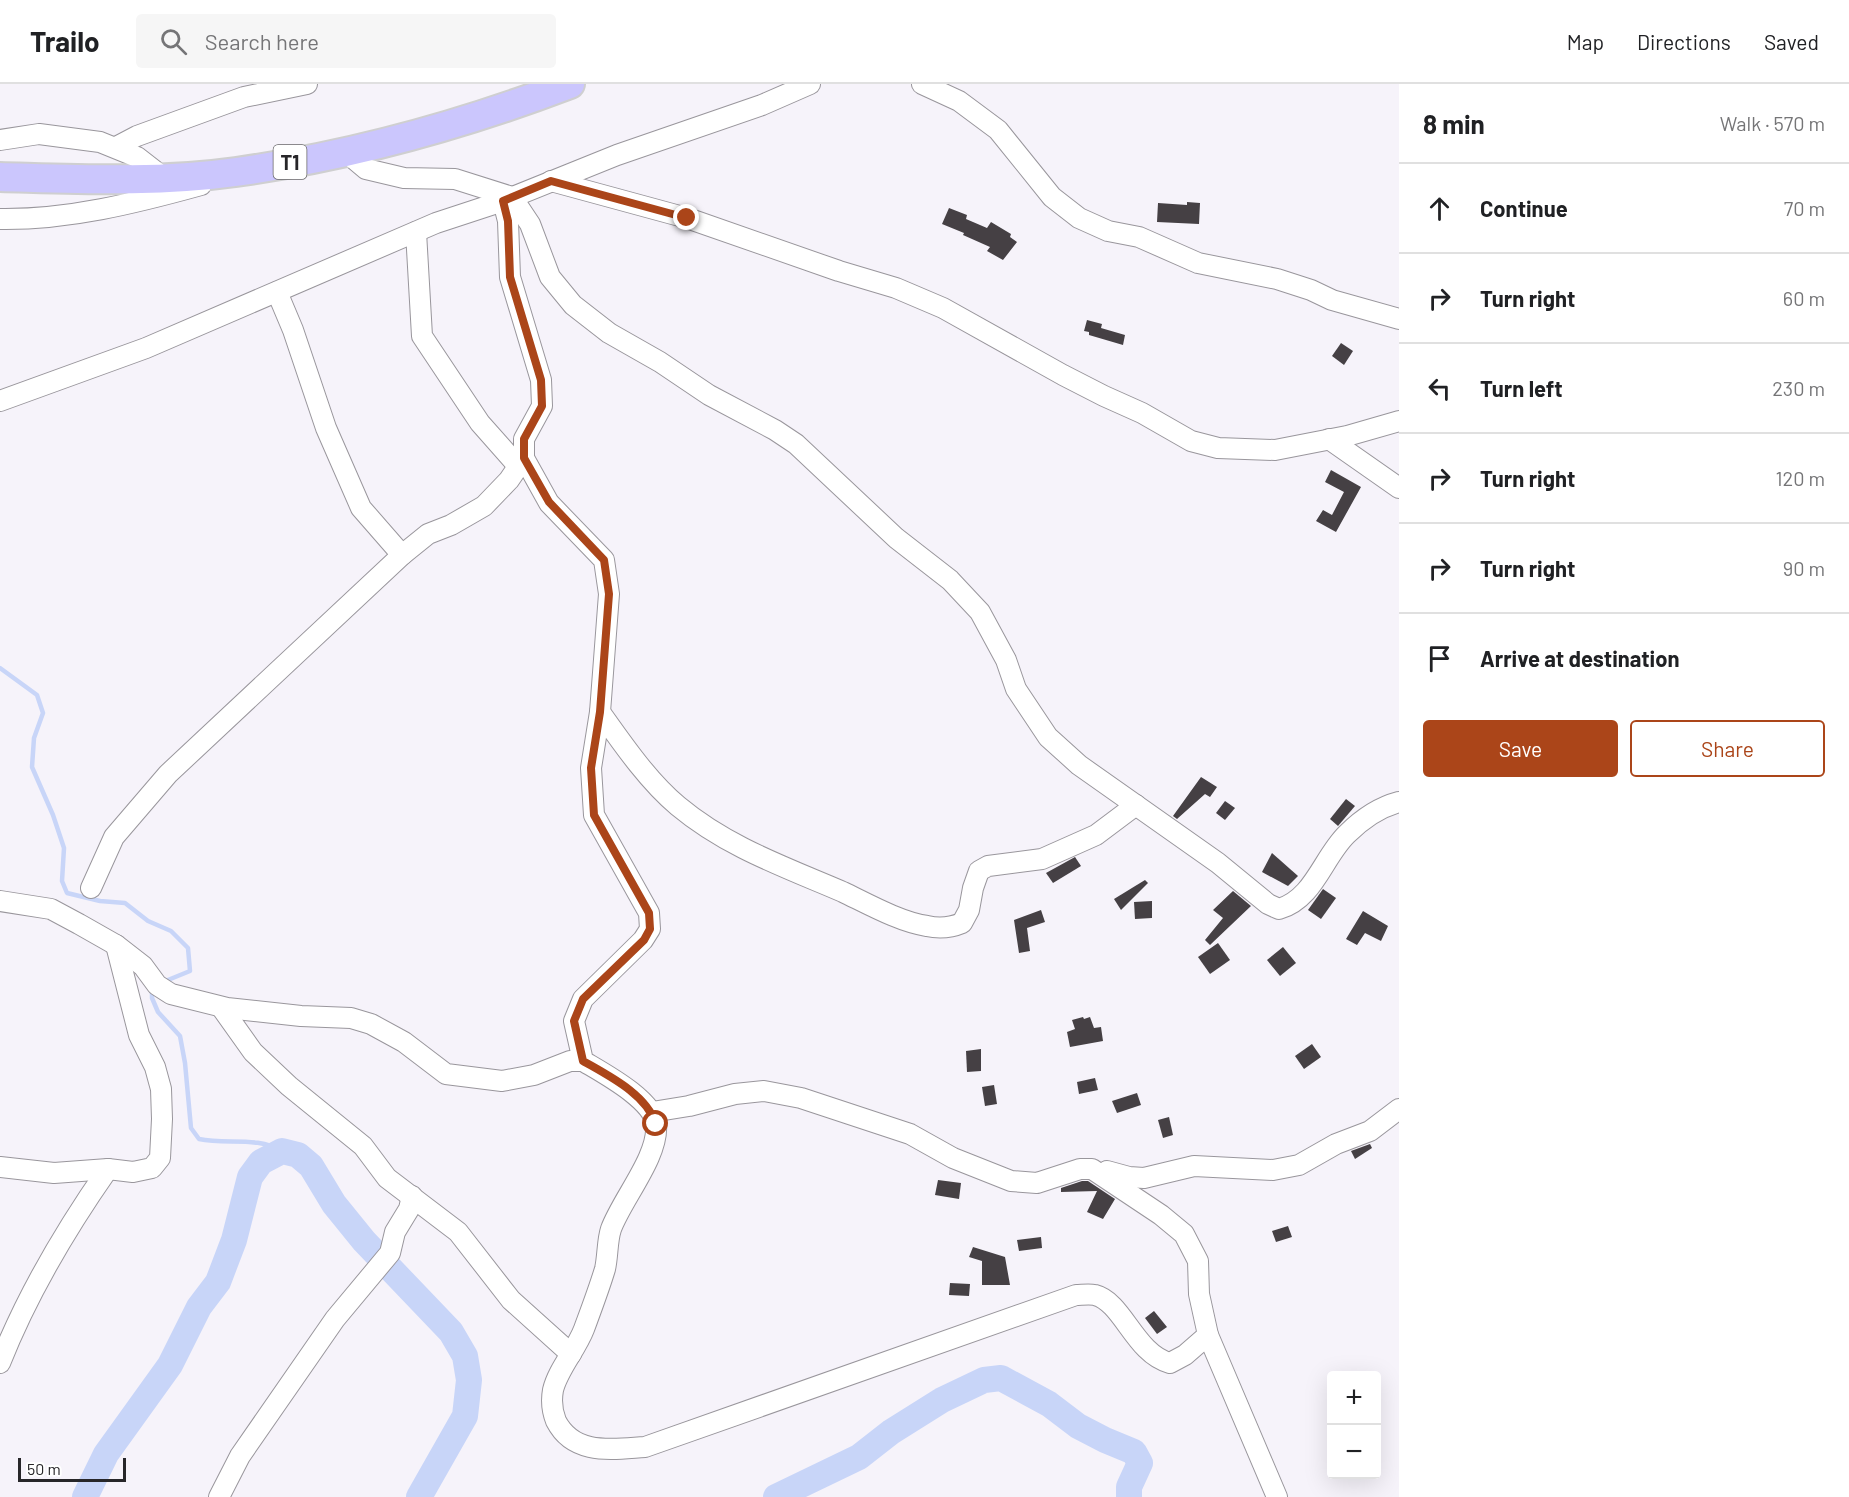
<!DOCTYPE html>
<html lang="en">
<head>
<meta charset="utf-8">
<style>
  body { margin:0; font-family:Barlow,sans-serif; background:#f6f6f6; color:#202124 }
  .controls { position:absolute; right:18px; bottom:18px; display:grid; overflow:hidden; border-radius:6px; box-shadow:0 6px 24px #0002 }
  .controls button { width:54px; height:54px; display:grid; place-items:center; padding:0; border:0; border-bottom:2px solid #e0e0e0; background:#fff; color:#202124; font:30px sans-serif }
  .scale { position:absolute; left:18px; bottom:15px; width:108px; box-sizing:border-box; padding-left:6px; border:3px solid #272629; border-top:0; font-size:16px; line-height:21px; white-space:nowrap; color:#272629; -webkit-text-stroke:4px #fff; paint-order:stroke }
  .stop { position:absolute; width:18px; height:18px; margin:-14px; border:4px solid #ab4519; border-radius:50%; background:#fff }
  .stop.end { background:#ab4519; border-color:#fff; box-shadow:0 2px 6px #0008 }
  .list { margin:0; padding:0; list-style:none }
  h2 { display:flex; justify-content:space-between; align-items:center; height:78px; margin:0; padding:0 24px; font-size:26px }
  h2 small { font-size:20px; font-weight:400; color:#757577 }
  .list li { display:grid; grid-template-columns:39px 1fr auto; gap:18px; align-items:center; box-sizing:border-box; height:90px; padding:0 24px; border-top:2px solid #e0e0e0 }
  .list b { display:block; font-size:22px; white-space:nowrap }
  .list em { font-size:20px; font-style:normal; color:#757577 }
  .actions { display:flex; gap:12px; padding:18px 24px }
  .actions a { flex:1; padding:14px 0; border:2px solid #ab4519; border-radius:6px; text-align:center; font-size:21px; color:#ab4519 }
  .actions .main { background:#ab4519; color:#fff }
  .icon { flex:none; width:33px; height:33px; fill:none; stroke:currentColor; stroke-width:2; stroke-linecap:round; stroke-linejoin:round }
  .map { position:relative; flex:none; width:1399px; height:1413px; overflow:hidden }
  header { display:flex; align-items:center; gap:36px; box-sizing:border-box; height:84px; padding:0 30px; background:#fff; border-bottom:2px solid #e0e0e0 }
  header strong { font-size:28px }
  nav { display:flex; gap:33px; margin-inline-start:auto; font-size:21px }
  .search { width:420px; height:54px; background:#f6f6f6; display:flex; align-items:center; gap:15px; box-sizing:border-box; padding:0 21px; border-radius:6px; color:#757577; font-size:22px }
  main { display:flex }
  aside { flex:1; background:#fff }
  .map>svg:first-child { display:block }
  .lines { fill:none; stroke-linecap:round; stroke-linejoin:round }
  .stream { stroke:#c8d5f8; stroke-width:4.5 }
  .river { stroke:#c8d5f8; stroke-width:26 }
  .building { fill:#454044 }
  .minor-casing { stroke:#99969c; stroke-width:22 }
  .highway-casing { stroke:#cfcfd0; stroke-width:32 }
  .minor { stroke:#fff; stroke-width:20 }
  .highway { stroke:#cbc6fd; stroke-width:28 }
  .route { stroke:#ab4519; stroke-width:8 }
  .labels { text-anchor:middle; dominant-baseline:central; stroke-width:6; stroke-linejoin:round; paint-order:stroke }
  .shield { fill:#fff; stroke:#686769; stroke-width:1.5 }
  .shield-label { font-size:20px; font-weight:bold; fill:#272629 }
</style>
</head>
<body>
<header>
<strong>Trailo</strong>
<div class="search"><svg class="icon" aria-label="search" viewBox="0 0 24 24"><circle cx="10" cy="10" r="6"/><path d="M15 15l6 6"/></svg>Search here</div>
<nav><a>Map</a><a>Directions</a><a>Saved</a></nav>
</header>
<main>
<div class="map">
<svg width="1399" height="1413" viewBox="0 0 1399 1413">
  <rect width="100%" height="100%" fill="#f6f3fa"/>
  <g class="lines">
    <g class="stream">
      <path d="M0,584L37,611L43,629L34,654L32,683L53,731L64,764L62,797L67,809L100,817L125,819L148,837L171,847L188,864L190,887L163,898"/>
      <path d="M152,906V914L158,928L180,952L185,979L191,1044L199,1055C227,1061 257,1052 282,1067"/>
    </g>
    <g class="river">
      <path d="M85,1413L106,1370L170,1281L199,1223L218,1198L234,1156L250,1093L261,1078L282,1067L298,1071L311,1082L334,1120L364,1157L451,1248L465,1272L469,1296L465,1332L419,1413"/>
      <path d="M776,1413L859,1373L891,1348L942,1316L984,1296L1001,1294L1049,1320L1078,1342L1105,1356L1134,1368L1140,1379L1129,1403V1413"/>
    </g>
  </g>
  <g class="building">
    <path d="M1187,118L1200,119L1199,140L1157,138L1158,119L1187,121Z"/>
    <path d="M949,124L967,131L966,135L987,144L991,138L1011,150L1010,153L1017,158L1003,176L987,167L990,163L963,151L964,149L942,140Z"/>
    <path d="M1087,236L1102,240L1101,244L1125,251L1123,261L1089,251V248L1084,247Z"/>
    <path d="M1341,259L1353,267L1344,281L1332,272Z"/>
    <path d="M1331,386L1361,403L1336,448L1316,437L1323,426L1332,431L1344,408L1325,398Z"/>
    <path d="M1201,693L1217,703L1210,713L1205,710L1177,735L1173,732Z"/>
    <path d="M1346,715L1355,722L1338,742L1330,735Z"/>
    <path d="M1225,717L1235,724L1225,736L1216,729Z"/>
    <path d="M1272,769L1298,792L1288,802L1262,788Z"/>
    <path d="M1075,773L1081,782L1053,799L1046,789Z"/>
    <path d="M1145,796L1148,799L1121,826L1114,815Z"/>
    <path d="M1323,805L1336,814L1321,835L1308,826Z"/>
    <path d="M1233,807L1251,822L1210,861L1205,856L1223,834L1213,826Z"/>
    <path d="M1152,817V834L1135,835L1134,818Z"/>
    <path d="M1041,826L1045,838L1027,844L1030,867L1019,869L1014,836Z"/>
    <path d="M1363,827L1388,842L1381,857L1365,849L1357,861L1346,855Z"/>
    <path d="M1218,859L1230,876L1210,890L1198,873Z"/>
    <path d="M1283,863L1296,879L1280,892L1267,876Z"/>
    <path d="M1083,933L1084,935L1090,933L1094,944L1101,943L1103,957L1070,963L1067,948L1075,945L1072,936Z"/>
    <path d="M1312,960L1321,973L1304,985L1295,972Z"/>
    <path d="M981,965V987L967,988L966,967Z"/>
    <path d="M1095,994L1098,1006L1079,1010L1077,998Z"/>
    <path d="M994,1001L997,1020L985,1022L982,1003Z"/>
    <path d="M1137,1009L1141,1021L1117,1029L1112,1017Z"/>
    <path d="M1169,1033L1173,1051L1163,1054L1158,1036Z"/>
    <path d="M1370,1060L1372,1064L1355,1075L1351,1067Z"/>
    <path d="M938,1096L961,1099L959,1115L935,1111Z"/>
    <path d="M1082,1097H1088L1115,1115L1103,1135L1087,1128L1097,1107L1061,1108V1104Z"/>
    <path d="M1288,1142L1292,1153L1276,1158L1272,1147Z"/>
    <path d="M1041,1153L1042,1164L1019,1167L1017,1156Z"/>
    <path d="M973,1163L1005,1173L1010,1201H982V1177L969,1173Z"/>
    <path d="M950,1199L970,1200L969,1212L949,1211Z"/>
    <path d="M1154,1227L1167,1243L1157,1250L1145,1234Z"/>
  </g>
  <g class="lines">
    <g class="minor-casing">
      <g id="minor">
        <path d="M922,0L959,17L998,46L1052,113L1079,134L1108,147L1139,153L1198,179L1277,195L1311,206L1332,216L1399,235"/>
        <path d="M0,56L39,50L100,58L137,73L164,94"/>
        <path d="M116,63L137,52L244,13L307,0"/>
        <path d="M347,69L366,85L404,94L455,95L512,113L530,140L550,193L573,221L609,249L660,278L709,311L775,346L796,360L896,454L950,496L980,528L1006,576L1016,605L1048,653L1079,681L1218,779L1268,820L1279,825C1314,815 1323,773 1347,750C1361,736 1380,723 1399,718"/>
        <path d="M551,97L687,134L839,187L896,204L943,224L1063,291L1104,312L1142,329L1191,357L1218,364L1275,366L1347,352L1399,337"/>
        <path d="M503,117L508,137L510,193L541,296L542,322L524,355V374L549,419L604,476L609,510L600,628L591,684L594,731L649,829L650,845L643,856L583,915L574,937L583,977C603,989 654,1016 656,1041C659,1072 622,1115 611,1145C607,1157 608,1172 605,1185C599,1205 591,1226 584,1245C576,1266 558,1285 553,1306C551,1317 552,1327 556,1337C574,1372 612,1365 645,1363L1076,1211C1081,1211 1089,1210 1095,1211C1123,1218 1135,1270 1170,1279L1185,1271L1208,1251"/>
        <path d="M0,135C68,136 136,119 201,101"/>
        <path d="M416,148L422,252L480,339L518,382"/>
        <path d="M277,208L293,246L326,344L361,424L402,471"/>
        <path d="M0,317L146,264L436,139L503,117L617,71L762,21L810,0"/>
        <path d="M1329,355L1399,404"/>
        <path d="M600,628C622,659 648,697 678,722C727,763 785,783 843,808C868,820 900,838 927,842C940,845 950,844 962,839L969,826L973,804L979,787L988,782L1042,775L1096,751L1136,721"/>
        <path d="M91,804L114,753L168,690L402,471L428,450L451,441L484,422L509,396L524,374"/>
        <path d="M0,817L51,825L79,840L116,861L143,882L157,901L171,910L227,924L301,932L351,934L371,940L404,958L446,990L502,997L534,991L570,977H583"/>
        <path d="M221,923L253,968L289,1002L363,1062L387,1094L458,1148L511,1216L571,1270"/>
        <path d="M652,1028L689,1022L735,1010L764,1007L801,1014L910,1050L953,1074L1011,1097L1037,1099L1080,1085H1092L1161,1131L1184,1150L1198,1177L1199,1210L1208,1251L1277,1413"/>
        <path d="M0,1083L54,1089L108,1085L133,1088L152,1084L160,1074L162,1035L161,1005L155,983L139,951L116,861"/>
        <path d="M1107,1087L1129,1093L1144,1094L1194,1082L1273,1086L1299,1081L1336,1060L1370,1047L1399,1025"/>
        <path d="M0,1279C27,1211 66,1145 108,1085"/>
        <path d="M219,1413L240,1372L335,1235L390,1169L395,1148L409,1125L412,1112"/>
      </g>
    </g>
    <g class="highway-casing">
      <path id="highway" d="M0,93C78,95 158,99 236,88C351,72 462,41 570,0"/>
    </g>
    <use href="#minor" class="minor"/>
    <use href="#highway" class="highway"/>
  </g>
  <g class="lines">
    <path class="route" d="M656,1040C646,1010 609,992 583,977L574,937L583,915L644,856L650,845L649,829L594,731L591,684L600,628L609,510L604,476L549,418L524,374V355L542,322L541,296L510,193L508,137L503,117L551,97L687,134"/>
  </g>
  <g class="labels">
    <rect class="shield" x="273.5" y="61" width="33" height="34" rx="4.5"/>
    <g class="shield-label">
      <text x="290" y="78">T1</text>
    </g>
  </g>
</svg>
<div class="controls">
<button>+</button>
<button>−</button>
</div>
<div class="scale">50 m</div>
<div class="stop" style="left:656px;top:1040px"></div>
<div class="stop end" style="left:687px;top:134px"></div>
</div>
<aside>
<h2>8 min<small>Walk · 570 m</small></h2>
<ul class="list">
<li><svg class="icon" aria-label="ahead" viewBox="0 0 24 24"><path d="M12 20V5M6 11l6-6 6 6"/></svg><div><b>Continue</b></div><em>70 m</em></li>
<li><svg class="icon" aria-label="right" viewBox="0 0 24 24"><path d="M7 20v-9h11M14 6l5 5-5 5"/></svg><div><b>Turn right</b></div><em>60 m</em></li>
<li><svg class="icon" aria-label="left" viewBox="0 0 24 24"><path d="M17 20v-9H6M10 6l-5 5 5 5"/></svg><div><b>Turn left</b></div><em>230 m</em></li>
<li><svg class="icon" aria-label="right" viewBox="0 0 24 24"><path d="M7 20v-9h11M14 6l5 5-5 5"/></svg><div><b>Turn right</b></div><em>120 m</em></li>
<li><svg class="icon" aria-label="right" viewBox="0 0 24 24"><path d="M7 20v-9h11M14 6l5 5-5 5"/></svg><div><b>Turn right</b></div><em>90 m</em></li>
<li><svg class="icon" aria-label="arrive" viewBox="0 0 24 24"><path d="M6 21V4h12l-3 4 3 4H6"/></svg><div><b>Arrive at destination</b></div></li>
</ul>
<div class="actions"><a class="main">Save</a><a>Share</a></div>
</aside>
</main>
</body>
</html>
